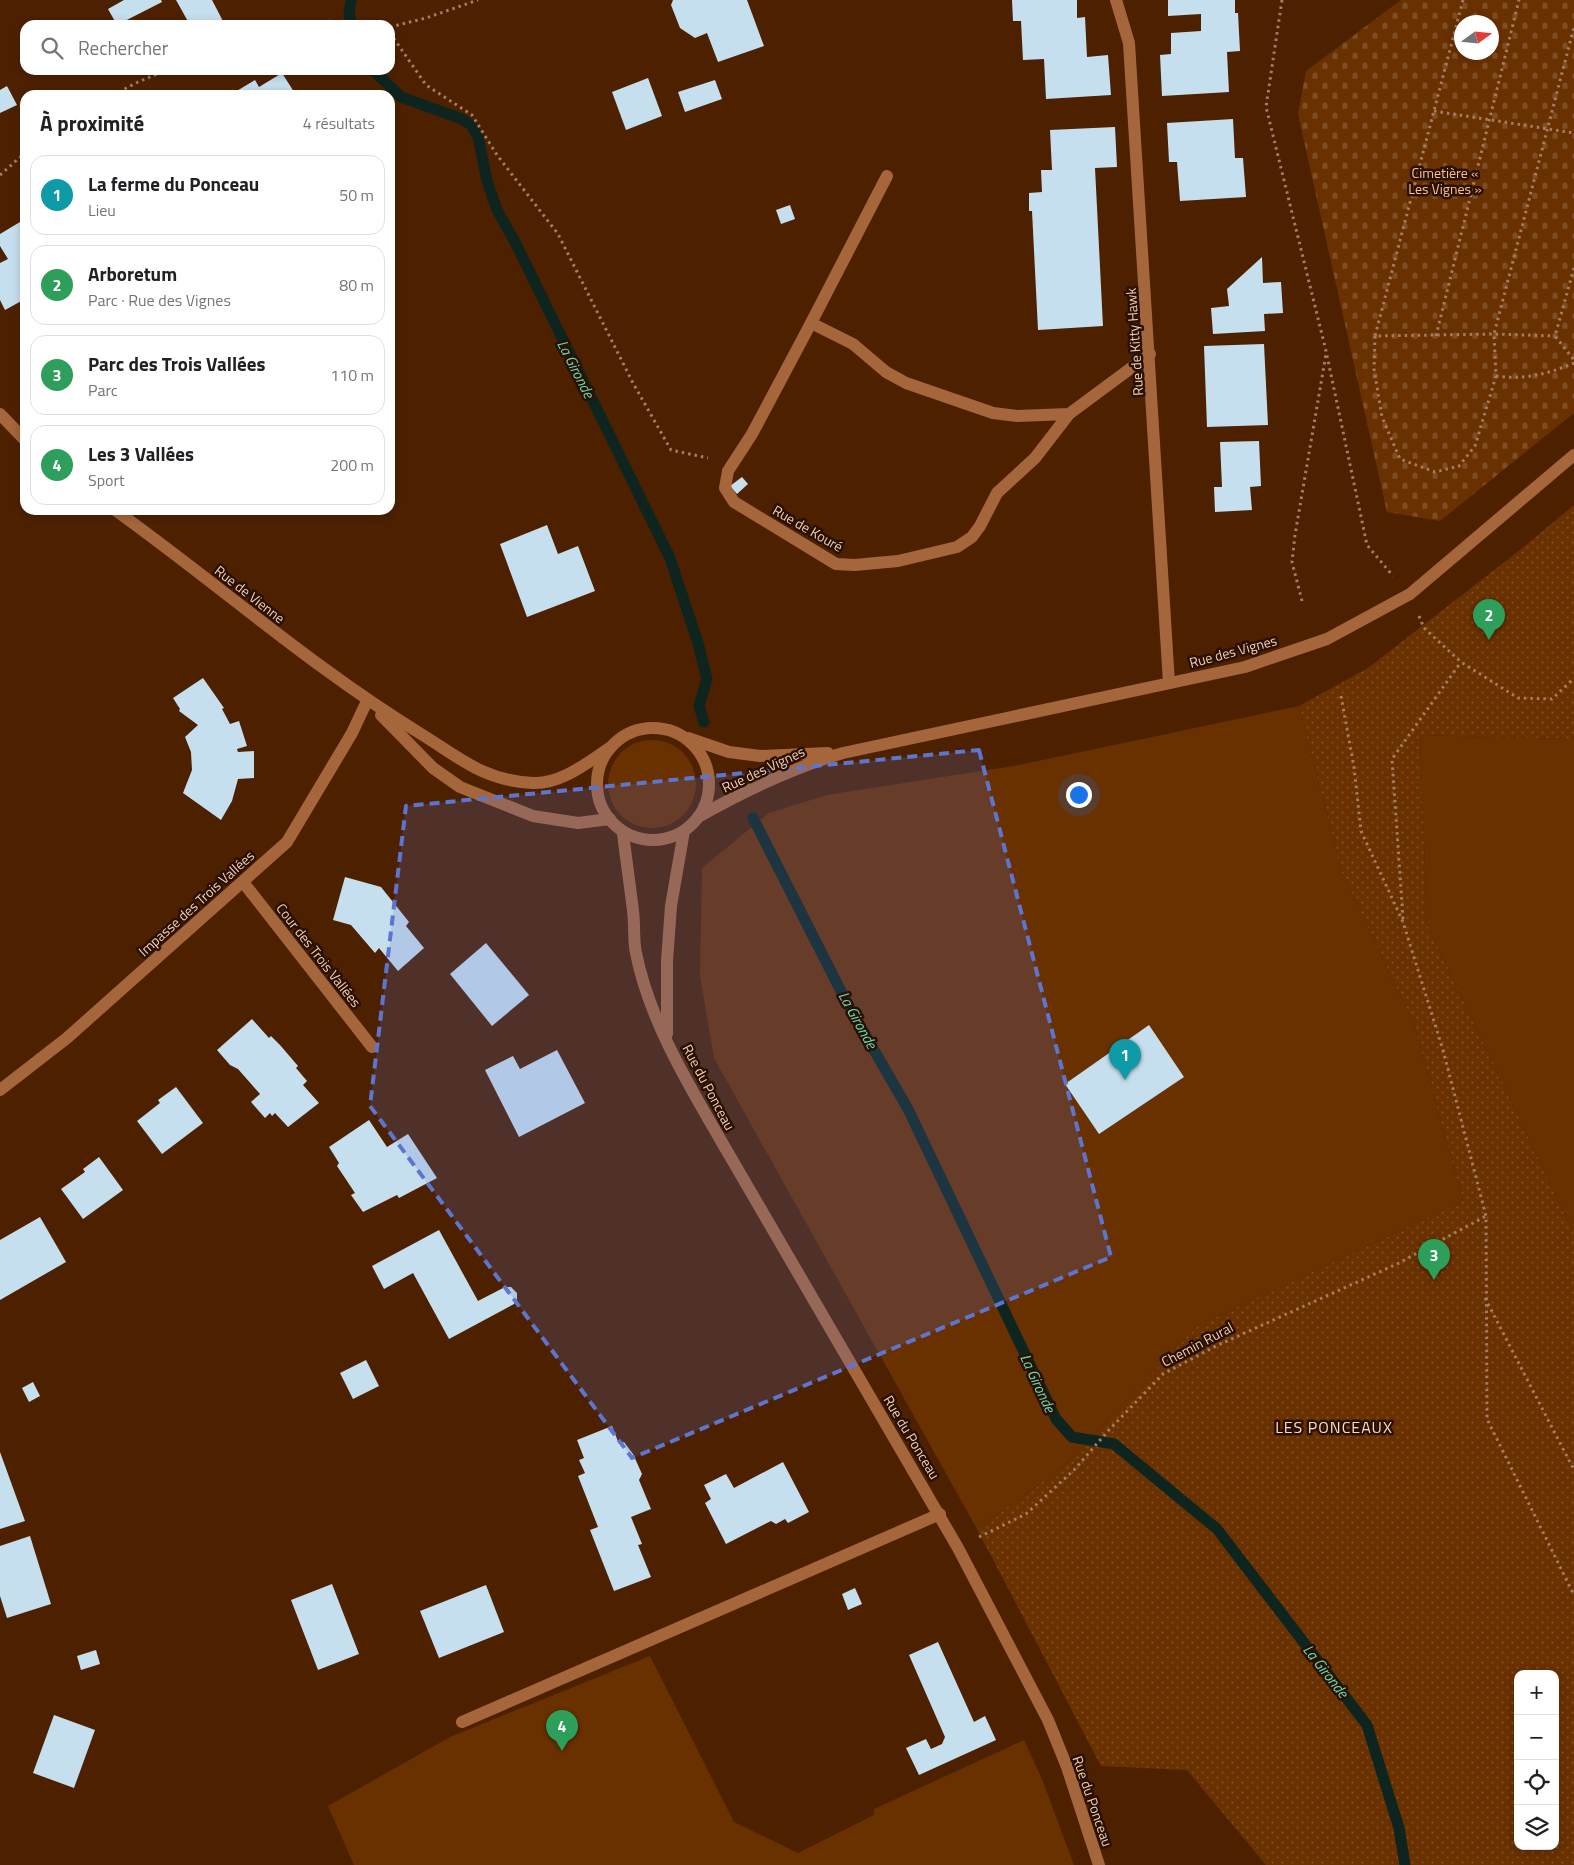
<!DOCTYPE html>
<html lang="fr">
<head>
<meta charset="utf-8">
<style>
  body { margin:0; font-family:"Titillium Web",sans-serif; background:#f6f6f6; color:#202124 }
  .controls { position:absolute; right:15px; bottom:15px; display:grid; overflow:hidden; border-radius:10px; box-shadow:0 2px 8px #0003 }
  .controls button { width:45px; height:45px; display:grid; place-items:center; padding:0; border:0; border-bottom:1px solid #e0e0e0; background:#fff; color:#202124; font:25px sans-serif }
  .compass { position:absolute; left:1454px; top:15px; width:45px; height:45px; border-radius:50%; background:#fff; box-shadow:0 2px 8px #0003; rotate:75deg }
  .you { position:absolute; left:1078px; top:794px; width:18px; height:18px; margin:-12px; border:4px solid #fff; border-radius:50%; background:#1a73e8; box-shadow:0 0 0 8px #1a73e833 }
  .badge { display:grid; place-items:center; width:32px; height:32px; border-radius:50%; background:#db2777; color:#fff; font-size:16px; font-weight:700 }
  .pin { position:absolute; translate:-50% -41px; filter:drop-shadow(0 1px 2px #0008) }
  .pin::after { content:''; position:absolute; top:26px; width:18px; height:15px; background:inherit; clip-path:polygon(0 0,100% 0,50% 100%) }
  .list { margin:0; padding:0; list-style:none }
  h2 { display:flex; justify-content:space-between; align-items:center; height:65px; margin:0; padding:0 20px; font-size:21px }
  h2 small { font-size:16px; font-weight:400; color:#757577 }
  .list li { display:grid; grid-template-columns:32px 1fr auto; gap:15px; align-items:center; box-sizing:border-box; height:80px; margin:0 10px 10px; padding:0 10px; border:1px solid #e0e0e0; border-radius:15px }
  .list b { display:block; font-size:19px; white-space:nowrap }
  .list p { margin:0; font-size:16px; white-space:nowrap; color:#757577 }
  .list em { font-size:16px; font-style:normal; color:#757577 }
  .icon { flex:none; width:28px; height:28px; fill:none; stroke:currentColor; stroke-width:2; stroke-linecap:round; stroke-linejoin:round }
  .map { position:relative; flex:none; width:1574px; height:1865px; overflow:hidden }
  .search { position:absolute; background:#fff; box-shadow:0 2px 8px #0003; left:20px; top:20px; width:375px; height:55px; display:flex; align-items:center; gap:12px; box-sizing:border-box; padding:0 18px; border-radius:15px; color:#757577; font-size:19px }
  .panel { position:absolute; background:#fff; box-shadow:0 2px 8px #0003; left:20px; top:90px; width:375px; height:425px; border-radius:15px }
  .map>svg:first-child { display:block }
  .grass { fill:#693000 }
  .cemetery { fill:url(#cemetery-stones); fill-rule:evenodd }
  .park { fill:url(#park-dots); fill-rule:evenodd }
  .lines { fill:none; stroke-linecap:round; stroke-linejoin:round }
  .stream { stroke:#0d251e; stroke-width:11 }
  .building { fill:#c6dfee }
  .path { stroke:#a57d62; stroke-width:3; stroke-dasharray:2.5 4; stroke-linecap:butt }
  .minor { stroke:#a5663b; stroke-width:12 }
  .marked { fill:#5d75cf; fill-opacity:0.2; stroke:#5d75cf; stroke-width:4; stroke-dasharray:10 6; stroke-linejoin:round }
  .labels { text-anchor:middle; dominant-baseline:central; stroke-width:5; stroke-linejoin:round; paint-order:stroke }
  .park-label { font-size:14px; fill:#f8c19e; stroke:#291001 }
  .street-label { font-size:14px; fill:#f3cfb9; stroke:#291001 }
  .water-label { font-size:15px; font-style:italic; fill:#63daba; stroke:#291001 }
  .quarter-label { font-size:16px; letter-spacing:1px; fill:#f9dcca; stroke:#291001 }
</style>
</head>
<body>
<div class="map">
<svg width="1574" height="1865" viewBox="0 0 1574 1865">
  <defs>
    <pattern id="cemetery-stones" width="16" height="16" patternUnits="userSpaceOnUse" patternTransform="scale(1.25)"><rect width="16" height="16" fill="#693000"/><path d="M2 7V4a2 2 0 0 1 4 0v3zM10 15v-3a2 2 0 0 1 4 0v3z" fill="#7f4d23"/></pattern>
    <pattern id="park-dots" width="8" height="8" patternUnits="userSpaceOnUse" patternTransform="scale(1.25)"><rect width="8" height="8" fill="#693000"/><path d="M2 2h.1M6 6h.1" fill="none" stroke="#7f4d23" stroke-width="1.8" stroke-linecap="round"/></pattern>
  </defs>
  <rect width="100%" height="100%" fill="#4d2100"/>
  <g class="grass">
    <path d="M1299,706L1342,873L1414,1024L1463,1201L1197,1326L1064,1466L977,1529L714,1058L700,976L702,868L769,813L827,795L1019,765Z"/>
    <path d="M1420,735L1574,739V1234L1427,924Z"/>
    <circle cx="652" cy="784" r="44"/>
    <path d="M650,1656L734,1822L798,1853L874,1815V1809L1024,1740L1042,1779L1074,1865H354L328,1806L450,1737Z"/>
  </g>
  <path class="cemetery" d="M1401,0H1574V413L1440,521L1387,512L1298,114L1306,71ZM1462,22H1492V52H1462Z"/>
  <path class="park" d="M1574,505V739L1420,735L1427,924L1574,1234V1865H1266L1187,1770L1101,1766L977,1529L1064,1466L1197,1326L1463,1201L1414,1024L1342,873L1299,706L1368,668L1520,550ZM1518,1674H1555V1846H1518Z"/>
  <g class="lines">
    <g class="stream">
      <path d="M351,0L349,14L352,25"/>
      <path d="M373,70L401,97L462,119L471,125L478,137L487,181L497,210L515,242L670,558L698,643L707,679L699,706L704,722"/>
      <path d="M753,818L848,1005L908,1109L1056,1419L1072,1437L1114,1444L1217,1529L1367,1725L1399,1828L1405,1865"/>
    </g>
  </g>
  <g class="building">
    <path d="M124,0H161L162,2L117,25L108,9Z"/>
    <path d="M176,0H212L225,25H190Z"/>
    <path d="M673,0H747L764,46L718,62L707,33L695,38L680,28L671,5Z"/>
    <path d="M1012,0H1077V18L1085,17L1087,57L1108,55L1111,95L1046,99L1044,59L1023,60L1021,21H1013Z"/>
    <path d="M1168,0H1235V13H1238L1240,51L1227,52L1229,92L1162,96L1160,55L1171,54V33L1201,31V14L1168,16Z"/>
    <path d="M282,73L296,95H230L255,80L259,87Z"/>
    <path d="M648,78L662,116L626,130L612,92Z"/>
    <path d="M715,80L722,99L685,112L678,92Z"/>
    <path d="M7,86L17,105L0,113V90Z"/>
    <path d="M1233,119L1235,158H1243L1246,197L1180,201L1177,162H1169L1167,123Z"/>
    <path d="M1115,127L1117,167L1095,168L1103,326L1038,330L1032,211H1029V193L1042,192L1041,170H1052L1050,130Z"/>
    <path d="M790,205L795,219L781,224L776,210Z"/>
    <path d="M25,219V299L5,310L0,300V263L8,259L0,246V234Z"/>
    <path d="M1262,257L1263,283L1281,282L1283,313L1264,314L1265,331L1213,334L1211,308L1229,306L1227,289Z"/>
    <path d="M1264,344L1268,425L1207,427L1204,346Z"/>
    <path d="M1259,441L1261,486L1250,487L1252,510L1215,512L1214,487H1222L1220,442Z"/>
    <path d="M742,477L748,484L737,494L730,486Z"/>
    <path d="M547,525L558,554L578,546L595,591L527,617L500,544Z"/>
    <path d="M203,678L224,708L222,709L230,724L239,721L247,746L237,749L238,752L254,751V778L238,779L232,801L221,820L183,793L192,770L191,752L185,737L198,725L179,711L180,709L173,698Z"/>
    <path d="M345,877L381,887L409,922L406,926L424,948L398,971L379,948L375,953L351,925L333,920Z"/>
    <path d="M486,943L529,995L492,1026L450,974Z"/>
    <path d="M252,1019L269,1038L271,1036L280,1045L298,1066L296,1068L307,1081L303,1085L319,1103L288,1127L275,1113L272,1116L270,1113L265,1118L251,1102L260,1094L238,1069L230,1065L217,1050Z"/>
    <path d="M1149,1025L1184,1077L1099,1134L1065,1084Z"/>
    <path d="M557,1050L585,1103L519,1137L485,1070L513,1056L520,1069Z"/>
    <path d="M176,1087L203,1123L162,1154L137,1121L160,1103L158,1100Z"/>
    <path d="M369,1120L387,1147L408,1134L437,1178L399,1198L397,1195L363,1212L351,1195L355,1193L337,1166L339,1163L329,1147Z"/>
    <path d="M99,1157L123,1190L83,1219L61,1189L85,1172L83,1169Z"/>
    <path d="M40,1217L66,1262L0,1300V1240Z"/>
    <path d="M439,1230L478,1301L505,1287H511L517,1293V1299L514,1304L449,1339L413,1273L384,1289L372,1266Z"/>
    <path d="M366,1360L379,1386L353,1399L340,1373Z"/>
    <path d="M33,1382L40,1396L29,1402L22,1388Z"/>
    <path d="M612,1426L619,1444L624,1442L633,1454L642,1474L639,1480L651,1509L631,1517L642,1544L638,1545L651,1577L614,1591L590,1530L598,1527L578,1476L585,1473L579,1460L584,1458L577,1440Z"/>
    <path d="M0,1452L25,1521L0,1529Z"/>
    <path d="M783,1462L809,1512L788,1523L785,1519L776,1524L771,1521L726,1544L705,1503L711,1499L704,1485L726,1474L734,1488Z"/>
    <path d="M30,1536L51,1604L7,1618L0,1596V1546Z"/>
    <path d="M332,1584L359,1654L318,1670L291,1600Z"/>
    <path d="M486,1585L504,1632L439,1658L420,1611Z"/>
    <path d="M855,1588L862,1604L848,1610L842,1594Z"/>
    <path d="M938,1642L974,1722L985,1716L996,1740L919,1775L906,1748L926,1739L931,1749L942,1744L945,1737L909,1655Z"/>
    <path d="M96,1650L100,1664L81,1670L77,1656Z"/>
    <path d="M54,1715L95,1730L74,1788L33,1773Z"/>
  </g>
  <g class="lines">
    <g class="path">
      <path d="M1282,0L1266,107L1326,351L1367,545L1393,576"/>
      <path d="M1463,0L1375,336L1494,334L1555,336"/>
      <path d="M309,25L327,21L359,25"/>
      <path d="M390,27L426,18L478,0"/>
      <path d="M390,33L426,85L472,115L497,155L558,234L633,383L671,450L708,458"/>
      <path d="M113,95L138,82L167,70"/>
      <path d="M1434,111L1574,133"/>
      <path d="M0,175L25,153"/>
      <path d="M1574,268L1555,336L1574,360"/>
      <path d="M1375,336L1374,369L1382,417L1400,459L1435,472L1459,466L1475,446L1496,376L1494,334L1574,27"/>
      <path d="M1436,336L1519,0"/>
      <path d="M1496,376C1524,380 1548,374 1574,363"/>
      <path d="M1302,601L1292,562L1295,535L1326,354"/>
      <path d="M1419,616L1424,628L1461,662L1518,698L1552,699L1574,678"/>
      <path d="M1341,696L1354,767L1361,831L1403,922L1443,1050L1486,1216L1487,1419L1574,1595"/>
      <path d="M1403,919L1392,759L1461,662"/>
      <path d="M1485,1298L1574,1470"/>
      <path d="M979,1537L1026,1514L1074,1470L1108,1431L1163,1374L1216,1346L1397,1264L1486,1216"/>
    </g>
    <g class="minor">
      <path d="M1116,0L1129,43L1169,683"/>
      <path d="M811,323L887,176"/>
      <path d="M0,414L25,440"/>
      <path d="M1069,414L1017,416L993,413L906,383L886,372L853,344L811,323L752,434L728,471L725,488L734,502L836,564L855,565L898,561L957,547L972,537L980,526L997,493L1035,458L1069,414L1150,354"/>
      <path d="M115,510C218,584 313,668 421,734C460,758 484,781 533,783C562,784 588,762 611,747"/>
      <path d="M381,715L433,768L460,787L533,816L578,823L610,819"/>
      <circle cx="653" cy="784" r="56"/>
      <path d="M688,738L729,752L760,756L828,753"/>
      <path d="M698,817C744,791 792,768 843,753L1245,667L1327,639L1410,594L1574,455"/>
      <path d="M623,833C626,859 630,885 633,911C635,925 633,940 636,953C649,1019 687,1082 720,1139L958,1548L1048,1720L1067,1767L1099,1865"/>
      <path d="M243,882L372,1047"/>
      <path d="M667,1034V961L671,906L684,831"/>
      <path d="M0,1090L67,1038L287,842L352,733L367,701"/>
      <path d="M462,1722L940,1514"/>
    </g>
  </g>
  <path class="marked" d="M979,750L1111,1257L632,1458L370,1106L406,806Z"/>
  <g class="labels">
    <g class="park-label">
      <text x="1445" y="172">Cimetière «<tspan x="1445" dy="16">Les Vignes »</tspan></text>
    </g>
    <g class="street-label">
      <text transform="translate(1134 342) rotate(-94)">Rue de Kitty Hawk</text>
      <text transform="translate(808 528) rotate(30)">Rue de Kouré</text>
      <text transform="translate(250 594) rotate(38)">Rue de Vienne</text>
      <text transform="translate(1233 651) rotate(-15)">Rue des Vignes</text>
      <text transform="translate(763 769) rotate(-25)">Rue des Vignes</text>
      <text transform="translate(196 903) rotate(-42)">Impasse des Trois Vallées</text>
      <text transform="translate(319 955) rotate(52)">Cour des Trois Vallées</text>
      <text transform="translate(709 1087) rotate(62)">Rue du Ponceau</text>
      <text transform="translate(1197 1344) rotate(-28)">Chemin Rural</text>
      <text transform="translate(912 1437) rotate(59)">Rue du Ponceau</text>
      <text transform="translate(1093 1801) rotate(71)">Rue du Ponceau</text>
    </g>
    <g class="water-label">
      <text transform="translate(576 369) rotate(63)">La Gironde</text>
      <text transform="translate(858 1020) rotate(61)">La Gironde</text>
      <text transform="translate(1038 1383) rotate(65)">La Gironde</text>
      <text transform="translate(1326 1671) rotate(52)">La Gironde</text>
    </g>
    <g class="quarter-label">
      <text x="1334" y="1427">LES PONCEAUX</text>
    </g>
  </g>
</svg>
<div class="controls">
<button>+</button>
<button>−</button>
<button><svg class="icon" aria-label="locate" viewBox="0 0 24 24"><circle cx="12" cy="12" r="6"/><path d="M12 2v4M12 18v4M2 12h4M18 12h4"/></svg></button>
<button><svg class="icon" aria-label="layers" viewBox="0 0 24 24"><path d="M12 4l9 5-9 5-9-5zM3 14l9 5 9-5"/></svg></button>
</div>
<svg class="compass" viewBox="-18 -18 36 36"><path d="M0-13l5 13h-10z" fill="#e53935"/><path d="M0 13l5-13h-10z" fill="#757577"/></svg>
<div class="you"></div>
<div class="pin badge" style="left:1125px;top:1080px;background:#0f9aa8">1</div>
<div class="pin badge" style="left:1489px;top:640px;background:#2e9e5b">2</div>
<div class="pin badge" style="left:1434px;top:1280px;background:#2e9e5b">3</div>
<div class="pin badge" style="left:562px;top:1751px;background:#2e9e5b">4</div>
<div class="search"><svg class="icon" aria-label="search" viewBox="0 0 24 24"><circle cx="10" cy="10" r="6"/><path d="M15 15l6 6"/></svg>Rechercher</div>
<section class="panel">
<h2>À proximité<small>4 résultats</small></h2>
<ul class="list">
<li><span class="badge" style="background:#0f9aa8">1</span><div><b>La ferme du Ponceau</b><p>Lieu</p></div><em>50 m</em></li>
<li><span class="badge" style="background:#2e9e5b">2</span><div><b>Arboretum</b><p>Parc · Rue des Vignes</p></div><em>80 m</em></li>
<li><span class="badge" style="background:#2e9e5b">3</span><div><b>Parc des Trois Vallées</b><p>Parc</p></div><em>110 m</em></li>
<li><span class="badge" style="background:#2e9e5b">4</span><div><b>Les 3 Vallées</b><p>Sport</p></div><em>200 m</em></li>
</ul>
</section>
</div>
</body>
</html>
